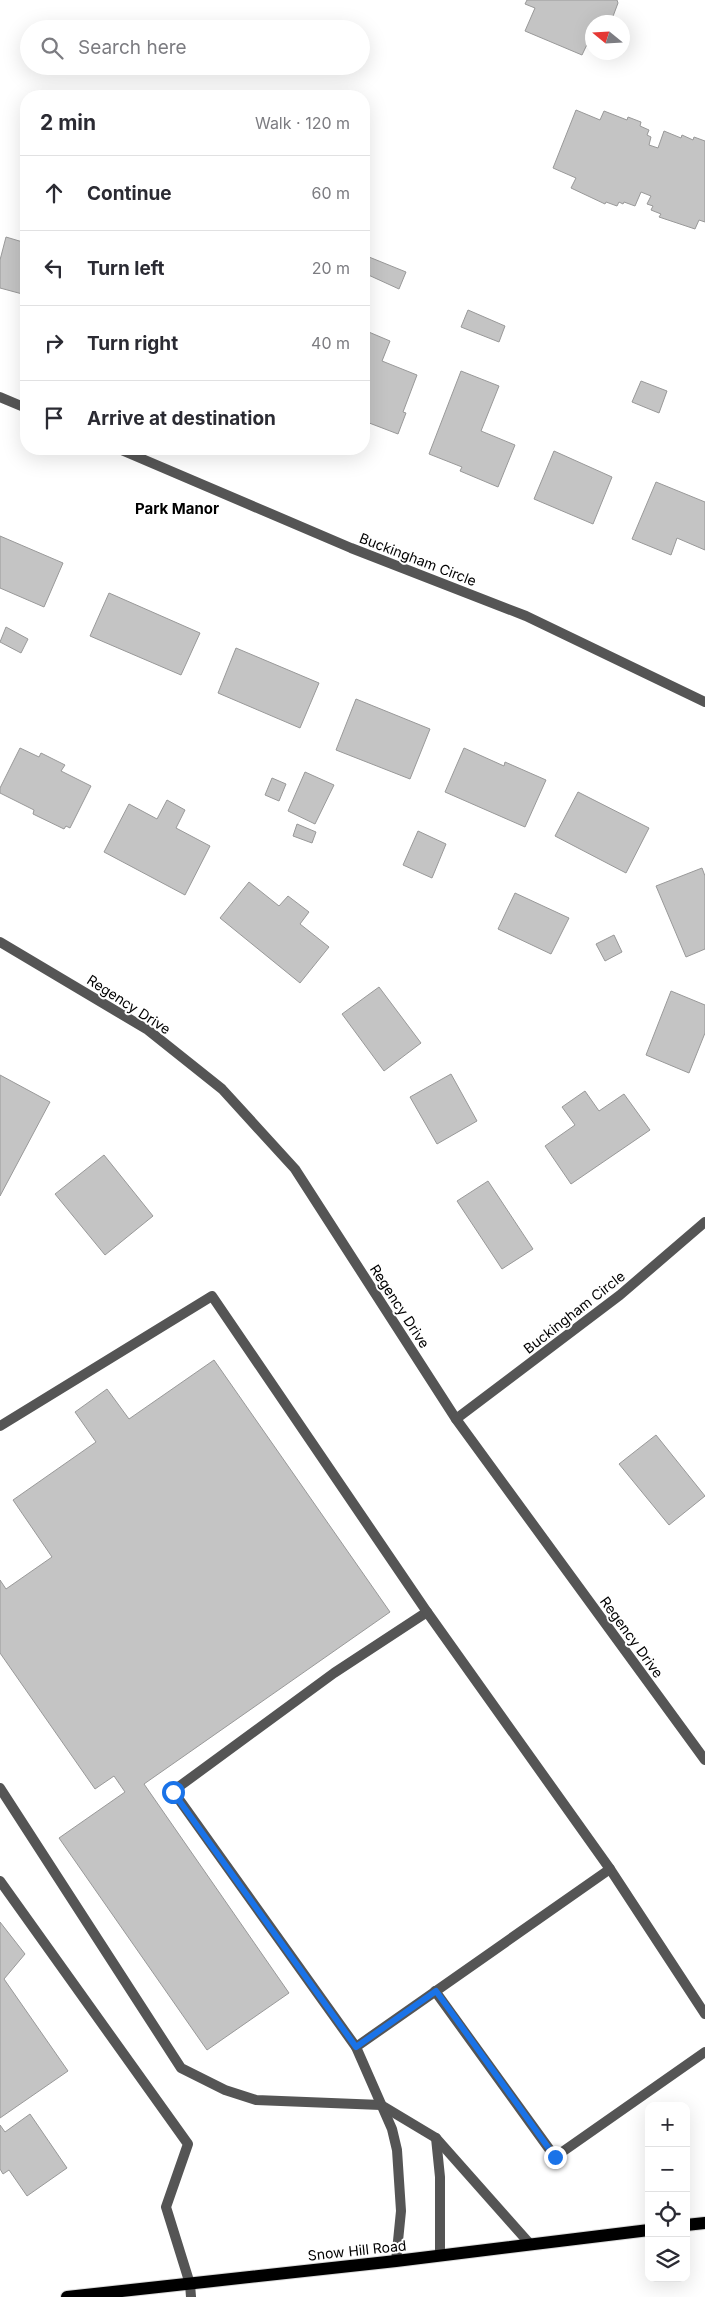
<!DOCTYPE html>
<html lang="en">
<head>
<meta charset="utf-8">
<style>
  body { margin:0; font-family:Inter,sans-serif; background:#f7f7f7; color:#2b2b33 }
  .controls { position:absolute; right:15px; bottom:15px; display:grid; overflow:hidden; border-radius:10px; box-shadow:0 5px 20px #0002 }
  .controls button { width:45px; height:45px; display:grid; place-items:center; padding:0; border:0; border-bottom:1px solid #e1e1e2; background:#fff; color:#2b2b33; font:25px sans-serif }
  .compass { position:absolute; left:585px; top:15px; width:45px; height:45px; border-radius:50%; background:#fff; box-shadow:0 5px 20px #0002; rotate:288deg }
  .stop { position:absolute; width:15px; height:15px; margin:-11px; border:4px solid #1a73e8; border-radius:50%; background:#fff }
  .stop.end { background:#1a73e8; border-color:#fff; box-shadow:0 1px 5px #0008 }
  .list { margin:0; padding:0; list-style:none }
  h2 { display:flex; justify-content:space-between; align-items:center; height:65px; margin:0; padding:0 20px; font-size:21px }
  h2 small { font-size:16px; font-weight:400; color:#7c7c81 }
  .list li { display:grid; grid-template-columns:32px 1fr auto; gap:15px; align-items:center; box-sizing:border-box; height:75px; padding:0 20px; border-top:1px solid #e1e1e2 }
  .list b { display:block; font-size:19px; white-space:nowrap }
  .list em { font-size:16px; font-style:normal; color:#7c7c81 }
  .icon { flex:none; width:28px; height:28px; fill:none; stroke:currentColor; stroke-width:2; stroke-linecap:round; stroke-linejoin:round }
  .map { position:relative; flex:none; width:705px; height:2297px; overflow:hidden }
  .search { position:absolute; background:#fff; box-shadow:0 5px 20px #0002; left:20px; top:20px; width:350px; height:55px; display:flex; align-items:center; gap:12px; box-sizing:border-box; padding:0 18px; border-radius:28px; color:#7c7c81; font-size:19px }
  .panel { position:absolute; background:#fff; box-shadow:0 5px 20px #0002; left:20px; top:90px; width:350px; height:365px; border-radius:20px }
  .map>svg:first-child { display:block }
  .building { fill:#c4c4c4; stroke:#999 }
  .lines { fill:none; stroke-linecap:round; stroke-linejoin:round }
  .primary-casing { stroke:#dbdbdb; stroke-width:14 }
  .lane { stroke:#555; stroke-width:10 }
  .street { stroke:#555; stroke-width:10 }
  .primary { stroke:#000; stroke-width:12 }
  .route { stroke:#1a73e8; stroke-width:6 }
  .labels { text-anchor:middle; dominant-baseline:central; stroke-width:4; stroke-linejoin:round; paint-order:stroke }
  .street-label { font-size:14px; fill:#000; stroke:#fff }
  .neighbourhood-label { font-size:15px; font-weight:bold; fill:#000; stroke:#fff }
</style>
</head>
<body>
<div class="map">
<svg width="705" height="2297" viewBox="0 0 705 2297">
  <rect width="100%" height="100%" fill="#fff"/>
  <g class="building">
    <path d="M527,0H617L618,3L612,19L609,17L607,22H592V34L582,55L525,31L535,8L525,4Z"/>
    <path d="M576,110L600,120L604,111L627,120L628,117L641,122L640,126L649,130L647,135L651,137L649,145L658,148L664,131L681,138L682,135L693,140L694,137L705,141V222L699,220L695,229L659,217L661,214L651,210L653,206L647,204L651,196L641,192L635,206L624,202L623,204L619,202L617,206L606,202L605,204L571,188L576,178L553,168Z"/>
    <path d="M6,237L26,243V295L0,288V260Z"/>
    <path d="M369,257L406,272L399,289L364,273Z"/>
    <path d="M468,310L505,326L499,342L461,327Z"/>
    <path d="M364,330L390,341L382,361L417,375L403,412L406,413L398,434L364,421Z"/>
    <path d="M461,371L499,386L481,431L515,445L498,487L460,471L462,467L429,454Z"/>
    <path d="M641,381L667,391L659,413L632,402Z"/>
    <path d="M554,451L612,477L593,524L534,499Z"/>
    <path d="M656,482L705,502V550L677,538L671,555L632,539Z"/>
    <path d="M0,536L63,563L44,607L0,588Z"/>
    <path d="M109,593L200,633L181,675L90,636Z"/>
    <path d="M6,627L28,639L21,653L0,642Z"/>
    <path d="M236,648L319,683L300,728L218,693Z"/>
    <path d="M356,699L430,729L410,779L336,750Z"/>
    <path d="M20,748L39,757L41,753L65,765L61,771L91,786L70,828L66,826L64,829L33,814L34,810L0,793V788Z"/>
    <path d="M464,748L504,766L505,762L546,780L525,827L445,792Z"/>
    <path d="M305,772L334,785L315,824L288,811Z"/>
    <path d="M272,778L286,784L279,801L265,795Z"/>
    <path d="M578,792L649,828L626,873L555,836Z"/>
    <path d="M167,800L185,810L176,828L210,846L185,895L104,852L129,804L157,819Z"/>
    <path d="M297,824L316,832L312,843L293,836Z"/>
    <path d="M418,831L446,844L432,878L403,865Z"/>
    <path d="M702,868L705,876V949L686,957L656,886Z"/>
    <path d="M249,882L279,906L288,896L309,912L300,924L329,947L300,983L220,918Z"/>
    <path d="M515,893L569,918L551,954L498,929Z"/>
    <path d="M614,935L622,952L605,961L596,944Z"/>
    <path d="M379,987L421,1043L384,1071L342,1014Z"/>
    <path d="M671,991L705,1005V1033L689,1073L646,1055Z"/>
    <path d="M451,1074L477,1121L437,1144L410,1097Z"/>
    <path d="M0,1075L50,1102L0,1196Z"/>
    <path d="M585,1091L599,1111L624,1094L650,1130L571,1184L545,1146L575,1125L562,1107Z"/>
    <path d="M104,1155L153,1216L105,1255L55,1194Z"/>
    <path d="M488,1181L533,1249L502,1269L457,1201Z"/>
    <path d="M214,1360L390,1612L144,1784L289,1993L207,2050L59,1838L125,1792L114,1776L95,1789L0,1653V1580L6,1589L52,1557L13,1500L96,1442L75,1412L107,1389L129,1419Z"/>
    <path d="M656,1435L705,1496L669,1525L619,1464Z"/>
    <path d="M0,1922L25,1954L4,1979L68,2071L0,2118Z"/>
    <path d="M30,2114L67,2168L27,2196L9,2170L3,2174L0,2169V2125L5,2132Z"/>
  </g>
  <g class="lines">
    <g class="primary-casing">
      <g id="primary">
        <path d="M686,2225L705,2223"/>
        <path d="M67,2297L396,2261L649,2230"/>
      </g>
    </g>
    <g class="lane">
      <path d="M0,1426L212,1296L427,1612L334,1673L173,1791L356,2047L392,2129L397,2150L401,2211L396,2261"/>
      <path d="M0,1788L181,2068L225,2090L256,2100L381,2105L436,2138L530,2244"/>
      <path d="M610,1869L705,2014"/>
      <path d="M0,1881L188,2144L166,2207L190,2284L191,2297"/>
      <path d="M435,1991L555,2157L705,2052"/>
      <path d="M356,2047L610,1869L427,1612"/>
      <path d="M436,2138L440,2177V2255"/>
    </g>
    <g class="street">
      <path d="M0,397L26,408"/>
      <path d="M119,449L351,548L526,616L705,702"/>
      <path d="M0,942L148,1030L222,1089L295,1169L456,1419L705,1760"/>
      <path d="M456,1419L620,1295L705,1222"/>
    </g>
    <use href="#primary" class="primary"/>
  </g>
  <g class="lines">
    <path class="route" d="M173,1792L356,2047L436,1991L555,2157"/>
  </g>
  <g class="labels">
    <g class="street-label">
      <text transform="translate(418 559) rotate(21)">Buckingham Circle</text>
      <text transform="translate(129 1004) rotate(33)">Regency Drive</text>
      <text transform="translate(400 1306) rotate(57)">Regency Drive</text>
      <text transform="translate(574 1312) rotate(-38)">Buckingham Circle</text>
      <text transform="translate(632 1637) rotate(54)">Regency Drive</text>
      <text transform="translate(357 2250) rotate(-6)">Snow Hill Road</text>
    </g>
    <g class="neighbourhood-label">
      <text x="177" y="508">Park Manor</text>
    </g>
  </g>
</svg>
<div class="controls">
<button>+</button>
<button>−</button>
<button><svg class="icon" aria-label="locate" viewBox="0 0 24 24"><circle cx="12" cy="12" r="6"/><path d="M12 2v4M12 18v4M2 12h4M18 12h4"/></svg></button>
<button><svg class="icon" aria-label="layers" viewBox="0 0 24 24"><path d="M12 4l9 5-9 5-9-5zM3 14l9 5 9-5"/></svg></button>
</div>
<svg class="compass" viewBox="-18 -18 36 36"><path d="M0-13l5 13h-10z" fill="#e53935"/><path d="M0 13l5-13h-10z" fill="#7c7c81"/></svg>
<div class="stop" style="left:173px;top:1792px"></div>
<div class="stop end" style="left:555px;top:2157px"></div>
<div class="search"><svg class="icon" aria-label="search" viewBox="0 0 24 24"><circle cx="10" cy="10" r="6"/><path d="M15 15l6 6"/></svg>Search here</div>
<section class="panel">
<h2>2 min<small>Walk · 120 m</small></h2>
<ul class="list">
<li><svg class="icon" aria-label="ahead" viewBox="0 0 24 24"><path d="M12 20V5M6 11l6-6 6 6"/></svg><div><b>Continue</b></div><em>60 m</em></li>
<li><svg class="icon" aria-label="left" viewBox="0 0 24 24"><path d="M17 20v-9H6M10 6l-5 5 5 5"/></svg><div><b>Turn left</b></div><em>20 m</em></li>
<li><svg class="icon" aria-label="right" viewBox="0 0 24 24"><path d="M7 20v-9h11M14 6l5 5-5 5"/></svg><div><b>Turn right</b></div><em>40 m</em></li>
<li><svg class="icon" aria-label="arrive" viewBox="0 0 24 24"><path d="M6 21V4h12l-3 4 3 4H6"/></svg><div><b>Arrive at destination</b></div></li>
</ul>
</section>
</div>
</body>
</html>
